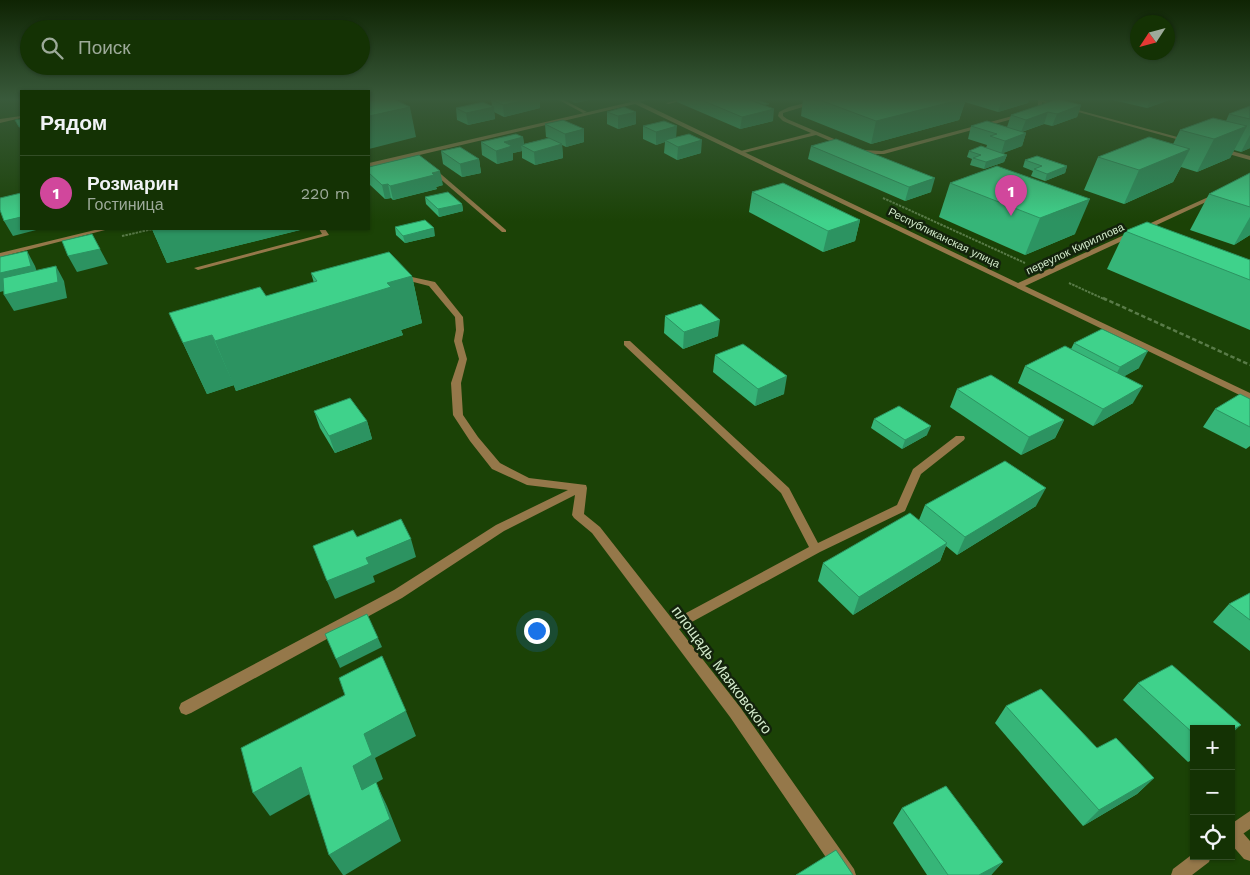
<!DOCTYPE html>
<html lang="ru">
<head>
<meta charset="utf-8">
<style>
  body { margin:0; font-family:"Work Sans",sans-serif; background:#1d3a0e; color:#f1f3f6 }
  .controls { position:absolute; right:15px; bottom:15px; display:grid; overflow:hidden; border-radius:0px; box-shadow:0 1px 4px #0004 }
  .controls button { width:45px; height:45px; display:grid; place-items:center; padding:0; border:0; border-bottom:1px solid #334d26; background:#143204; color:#f1f3f6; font:25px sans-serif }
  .compass { position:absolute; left:1130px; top:15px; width:45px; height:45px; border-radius:50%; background:#143204; box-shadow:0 1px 4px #0004; rotate:234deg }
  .you { position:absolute; left:536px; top:630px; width:18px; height:18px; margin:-12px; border:4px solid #fff; border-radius:50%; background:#1a73e8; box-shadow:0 0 0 8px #1a73e833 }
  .badge { display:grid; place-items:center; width:32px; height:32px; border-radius:50%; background:#ea580c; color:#fff; font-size:16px; font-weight:700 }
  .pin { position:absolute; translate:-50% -41px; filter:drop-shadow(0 1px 2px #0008) }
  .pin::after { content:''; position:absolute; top:26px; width:18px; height:15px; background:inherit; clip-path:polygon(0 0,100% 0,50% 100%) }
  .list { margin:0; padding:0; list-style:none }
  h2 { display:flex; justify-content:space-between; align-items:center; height:65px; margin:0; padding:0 20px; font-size:21px }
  h2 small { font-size:16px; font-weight:400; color:#9daa9a }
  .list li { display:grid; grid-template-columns:32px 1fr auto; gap:15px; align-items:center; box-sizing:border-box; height:75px; padding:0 20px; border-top:1px solid #334d26 }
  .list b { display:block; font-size:19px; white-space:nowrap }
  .list p { margin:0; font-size:16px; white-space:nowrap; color:#9daa9a }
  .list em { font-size:16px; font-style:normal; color:#9daa9a }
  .icon { flex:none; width:28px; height:28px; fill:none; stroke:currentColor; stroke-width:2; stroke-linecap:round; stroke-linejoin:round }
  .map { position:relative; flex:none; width:1250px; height:875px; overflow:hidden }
  .search { position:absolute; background:#143204; box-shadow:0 1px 4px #0004; left:20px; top:20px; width:350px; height:55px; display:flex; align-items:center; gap:12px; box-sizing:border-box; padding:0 18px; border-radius:28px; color:#9daa9a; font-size:19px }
  .panel { position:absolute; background:#143204; box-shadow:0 1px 4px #0004; left:20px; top:90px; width:350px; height:140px; border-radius:0px }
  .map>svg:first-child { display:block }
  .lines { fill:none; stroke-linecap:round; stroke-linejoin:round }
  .path-far1 { stroke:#597b48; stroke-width:2; stroke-dasharray:2.5 1; stroke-linecap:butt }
  .path { stroke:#597b48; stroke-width:2.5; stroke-dasharray:4.5 2.5; stroke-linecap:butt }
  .service { fill:#95784a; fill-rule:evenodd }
  .pedestrian { fill:#95784a; fill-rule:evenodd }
  .minor { fill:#95784a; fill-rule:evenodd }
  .wall { fill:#36b578 }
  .shaded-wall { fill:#2c9361 }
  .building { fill:#3fd28b; stroke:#2c9361 }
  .labels { text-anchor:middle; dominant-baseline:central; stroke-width:5; stroke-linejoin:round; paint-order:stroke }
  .far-street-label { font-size:11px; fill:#d2e9ca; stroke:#13230c }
  .near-street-label { font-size:15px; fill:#d2e9ca; stroke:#13230c }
</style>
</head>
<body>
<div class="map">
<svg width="1250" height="875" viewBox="0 0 1250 875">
  <rect width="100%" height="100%" fill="#1b4206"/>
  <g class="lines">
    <g class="path-far1">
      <path d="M883,198L1025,263"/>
      <path d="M122,236L153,229"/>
      <path d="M1069,283L1106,300"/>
    </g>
    <path class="path" d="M1103,298L1250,365"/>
    <g class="service">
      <path d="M557,99H562L587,112L583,113Z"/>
      <path d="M822,99H829L783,113V116L787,119L846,144V146H842L816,135L740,154L737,152L811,133L783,121L778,116L779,112L789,107Z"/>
      <path d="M1038,99L1192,141L1187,142L1042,102V111L884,154H862L859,152L862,150L882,151L1038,109Z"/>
      <path d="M1220,148L1250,156V160L1218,151V149Z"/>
      <path d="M431,169H435L506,230V232H502L431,171Z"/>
      <path d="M319,229H325L329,235L198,270L194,268L322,234Z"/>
      <path d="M398,274L435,282L463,317L464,330L462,341L467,359L461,383L463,415L478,437L500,463L529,478L586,485L587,488L584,514L600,527L673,620L809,547L781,493L624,345V341H630L789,488L818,543L897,505L913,469L956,436H964L965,438L964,440L921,474L905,511L820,552L679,629L740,707L854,869L856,875H838L730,717L592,533L574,518L572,515L575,495L504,531L402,598L191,713L186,715L181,713L179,708L181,703L394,590L496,525L568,490L527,485L492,469L470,441L453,415L451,383L459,359L454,341L456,330L455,317L429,286L398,278Z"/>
      <path d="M1231,825L1238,827L1250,841V861L1244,859L1231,844Z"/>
    </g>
    <path class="pedestrian" d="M681,99H689L668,104L666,103Z"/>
    <g class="minor">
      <path d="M627,99L636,100L650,99L640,102L1018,283L1215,194H1219V196L1025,286L1250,393V400L635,104L369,167V163L631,102Z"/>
      <path d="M21,116V118L0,123V119Z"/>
      <path d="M99,229H109L0,257V253Z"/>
      <path d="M1250,811V829L1231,842V824Z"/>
      <path d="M1194,853V856H1211L1209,862L1192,875H1171L1173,869Z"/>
    </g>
  </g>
  <g class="wall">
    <path d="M491,99H540V108L504,117L494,112L495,119L468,125L457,120L456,108L492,106Z"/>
    <path d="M568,99H593L575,103Z"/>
    <path d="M677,99H756L768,107L773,121L740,129L677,102Z"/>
    <path d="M803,99H1029L1028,103L998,112L965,102L959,120L871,144L801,116Z"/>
    <path d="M1108,99H1172L1147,108Z"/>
    <path d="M1081,105L1077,117L1052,126L1044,124L1022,132L1026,133L1022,146L1002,153L1007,155L1004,162L984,169L970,165L972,159L967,157L969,151L986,148L987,145L968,139L971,126L1007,127L1011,115Z"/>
    <path d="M1250,106V148L1241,152L1234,150L1230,158L1197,172L1181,167L1173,182L1124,204L1084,190L1098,157L1173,144L1180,130L1226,121L1229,114Z"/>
    <path d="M607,112H636V124L618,129L607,124Z"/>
    <path d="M545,124L584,142L566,147L562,145L563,158L535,165L522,158V151L513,153V160L497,164L482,155L481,142L523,137L524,144L549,138L546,137Z"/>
    <path d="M643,126L676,138L701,153L677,160L664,153L665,142L656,145L643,139Z"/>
    <path d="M811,146L931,192L905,201L808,159Z"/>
    <path d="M441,151L479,159L481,173L462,177L443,164Z"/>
    <path d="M1025,160L1067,166L1065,173L1045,181L1031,176L1033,171L1023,167Z"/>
    <path d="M997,166L1075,234L1025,255L939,217L950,183Z"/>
    <path d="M369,167L443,185L436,187L437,189L393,200L391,198L385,199L369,184Z"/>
    <path d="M1250,173V235L1234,245L1190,230L1209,194Z"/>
    <path d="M752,192L860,220L855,241L823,252L749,212Z"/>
    <path d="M425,197L462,204L463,211L439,217L426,204Z"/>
    <path d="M395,227L435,236L405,243L396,235Z"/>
    <path d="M152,229H304L167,263Z"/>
    <path d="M1125,231L1250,260V330L1107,269Z"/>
    <path d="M311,273L412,276L422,323L401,330L403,335L236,391L234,385L207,394L183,343L266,296L314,283Z"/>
    <path d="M665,316L718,336L683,349L664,333Z"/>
    <path d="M1074,343L1139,368L1124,376L1133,403L1093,426L1018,383L1025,366L1071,349Z"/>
    <path d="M715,355L784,394L755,406L713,372Z"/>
    <path d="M957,389L1064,420L1055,438L1021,455L950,407Z"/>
    <path d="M1250,399V446L1246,449L1203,427L1215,409Z"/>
    <path d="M314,411L367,421L372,439L335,453L320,428Z"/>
    <path d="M874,419L927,435L902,449L871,428Z"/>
    <path d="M925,505L1036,506L957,555L946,546L940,561L853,615L818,581L823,563L919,520Z"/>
    <path d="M1250,593V651L1213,622L1229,604Z"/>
    <path d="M1138,683L1194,729V759L1188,762L1123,700Z"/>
    <path d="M1006,706L1097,748L1154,778L1137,794L1083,826L995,723Z"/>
    <path d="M902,808L1003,862L991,875H927L893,823Z"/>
  </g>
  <g class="shaded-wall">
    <path d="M530,99H540V108L504,117L503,105Z"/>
    <path d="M575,99H593L575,103Z"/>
    <path d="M944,99H966L959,120L871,144L876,121Z"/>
    <path d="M1002,99H1029L1028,103L998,112Z"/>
    <path d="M1151,99H1172L1147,108Z"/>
    <path d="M1081,105L1077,117L1052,126L1057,114Z"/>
    <path d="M410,107L416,137L369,149V116Z"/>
    <path d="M494,107L495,119L468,125L466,113Z"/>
    <path d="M774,109L773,121L740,129L742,117Z"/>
    <path d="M636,112V124L618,129V116Z"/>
    <path d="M1048,112L1044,124L1021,132L1026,120Z"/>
    <path d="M677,126L676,139L665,140V142L656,145V132Z"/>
    <path d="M1247,126L1230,158L1197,172L1214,139Z"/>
    <path d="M584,129V142L566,147L565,134Z"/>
    <path d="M1026,133L1022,146L1001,154L1005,141Z"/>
    <path d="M1250,135V148L1241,152Z"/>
    <path d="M523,137L524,147L521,145L522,151L513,153V160L497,164L496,151L504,142Z"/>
    <path d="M702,140L701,153L677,160L678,147Z"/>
    <path d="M562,144L563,158L535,165L534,152Z"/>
    <path d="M1190,149L1173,182L1124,204L1139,170Z"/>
    <path d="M1007,155L1004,162L984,169L986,162Z"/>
    <path d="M479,159L481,173L462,177L460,164Z"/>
    <path d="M1067,166L1065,173L1045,181L1047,174Z"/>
    <path d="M440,171L443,185L436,187L437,189L393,200L390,186Z"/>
    <path d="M935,178L931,192L905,201L909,187Z"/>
    <path d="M388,184L391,198L385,199L382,185Z"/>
    <path d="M1090,199L1075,234L1025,255L1040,218Z"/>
    <path d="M462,204L463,211L439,217L438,209Z"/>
    <path d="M21,217V229H40L13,236L4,221Z"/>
    <path d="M1250,217V235L1234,245Z"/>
    <path d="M860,220L855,241L823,252L828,231Z"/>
    <path d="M434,228L435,236L405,243L403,236Z"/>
    <path d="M152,229H304L167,263Z"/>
    <path d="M92,234L108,264L77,272L68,256Z"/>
    <path d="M27,251L35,266L40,281L0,292V273Z"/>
    <path d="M56,266L64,281L67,298L14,311L4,295Z"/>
    <path d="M412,276L422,323L401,330L403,335L236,391L215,341L387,283Z"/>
    <path d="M720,320L718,336L683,349L684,332Z"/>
    <path d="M212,335L234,385L207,394L183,343Z"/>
    <path d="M1148,351L1139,368L1111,384L1120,367Z"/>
    <path d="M787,376L784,394L755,406L758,389Z"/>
    <path d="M1143,386L1133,403L1093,426L1103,409Z"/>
    <path d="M1064,420L1055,438L1021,455L1029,437Z"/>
    <path d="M367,421L372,439L335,453L329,436Z"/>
    <path d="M931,426L927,435L902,449L905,440Z"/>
    <path d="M1046,488L1036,506L957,555L965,537Z"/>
    <path d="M411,539L416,557L373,576L375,582L335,599L327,581L366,558Z"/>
    <path d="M947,543L940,561L853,615L859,597Z"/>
    <path d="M378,638L382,647L340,668L336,659Z"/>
    <path d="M406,711L416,736L375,758L383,779L376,783L387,806L401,841L345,875H343L329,855L362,790L353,766L364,734Z"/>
    <path d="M1241,725L1231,734V731Z"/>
    <path d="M301,767L315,791L270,816L253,793Z"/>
    <path d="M1154,778L1137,794L1083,826L1099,810Z"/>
    <path d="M1003,862L991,875H979Z"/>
  </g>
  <g class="building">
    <path d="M379,99H394L410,107L369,116V101Z"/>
    <path d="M496,99H530L503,105L492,100Z"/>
    <path d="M699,99H748L774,109L742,117Z"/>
    <path d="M748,99H756L769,104L764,105Z"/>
    <path d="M817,99H963L876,121Z"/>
    <path d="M1058,99L1081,105L1057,114L1048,112L1026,120L1011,115Z"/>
    <path d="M483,102L494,107L466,113L456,108Z"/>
    <path d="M1250,106V119L1229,114Z"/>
    <path d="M624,107L636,112L618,116L607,112Z"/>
    <path d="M1213,118L1247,126L1214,139L1180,130Z"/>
    <path d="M21,119V127H19L15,120Z"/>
    <path d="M563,120L584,129L565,134L545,124Z"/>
    <path d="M664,121L677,126L656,132L643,126Z"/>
    <path d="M987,121L1026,133L1005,141L990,136L997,134L971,126Z"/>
    <path d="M516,134L523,137L504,142L512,146L496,151L481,142Z"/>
    <path d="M689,134L702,140L678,147L665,140Z"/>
    <path d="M1149,137L1190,149L1139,170L1098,157Z"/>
    <path d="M549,138L562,144L534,152L521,145Z"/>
    <path d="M836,139L935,178L909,187L811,146Z"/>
    <path d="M981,146L1007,155L986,162L973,158L981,155L969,151Z"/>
    <path d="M460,147L479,159L460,164L441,151Z"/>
    <path d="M419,155L440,171L432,173L434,175L390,186L388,184L382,185L369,173V167Z"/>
    <path d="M1037,156L1067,166L1047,174L1034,169L1042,166L1025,160Z"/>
    <path d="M997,166L1090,199L1040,218L950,183Z"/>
    <path d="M1250,173V207L1209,194Z"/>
    <path d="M783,183L860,220L828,231L752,192Z"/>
    <path d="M448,192L462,204L438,209L425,197Z"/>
    <path d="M21,193V217L4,221L0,210V198Z"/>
    <path d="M425,220L434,228L403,236L395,227Z"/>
    <path d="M1147,222L1250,260V280L1125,231Z"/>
    <path d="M92,234L100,249L68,256L62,241Z"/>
    <path d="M27,251L31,266L0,273V257Z"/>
    <path d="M389,252L412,276L387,283L391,287L215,341L212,335L183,343L169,313L260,287L266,296L317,281L311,273Z"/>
    <path d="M56,266L58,282L4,295L3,278Z"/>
    <path d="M701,304L720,320L684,332L665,316Z"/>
    <path d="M1102,329L1148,351L1120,367L1074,343Z"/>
    <path d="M743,344L787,376L758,389L715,355Z"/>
    <path d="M1065,346L1143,386L1103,409L1025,366Z"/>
    <path d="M991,375L1064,420L1029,437L957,389Z"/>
    <path d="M1240,394L1250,399V427L1215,409Z"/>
    <path d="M350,398L367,421L329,436L314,411Z"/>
    <path d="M899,406L931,426L905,440L874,419Z"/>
    <path d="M1005,461L1046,488L965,537L925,505Z"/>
    <path d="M910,513L947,543L859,597L823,563Z"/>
    <path d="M401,519L411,539L366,558L369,564L327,581L313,546L353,530L357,537Z"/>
    <path d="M1250,593V620L1229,604Z"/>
    <path d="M367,614L378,638L336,659L325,634Z"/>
    <path d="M382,656L406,711L364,734L372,755L353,766L362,790L376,782L390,819L329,855L301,767L253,793L241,748L345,695L339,678Z"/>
    <path d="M1172,665L1241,725L1231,731V729H1194V734L1138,683Z"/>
    <path d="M1041,689L1097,748L1116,738L1154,778L1099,810L1006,706Z"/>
    <path d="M946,786L1003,862L979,875H948L902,808Z"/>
    <path d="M836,850L853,875H796Z"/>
  </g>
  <linearGradient id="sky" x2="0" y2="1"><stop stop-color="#0f2403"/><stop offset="0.45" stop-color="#395a3b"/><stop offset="1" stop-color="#395a3b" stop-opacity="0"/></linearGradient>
  <rect width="1250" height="221" fill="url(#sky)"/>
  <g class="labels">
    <g class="far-street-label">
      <text transform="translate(944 238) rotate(26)">Республиканская улица</text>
      <text transform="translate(1075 249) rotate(-25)">переулок Кириллова</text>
    </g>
    <g class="near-street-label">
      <text transform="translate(722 670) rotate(53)">площадь Маяковского</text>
    </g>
  </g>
</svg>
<div class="controls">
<button>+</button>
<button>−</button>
<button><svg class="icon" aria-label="locate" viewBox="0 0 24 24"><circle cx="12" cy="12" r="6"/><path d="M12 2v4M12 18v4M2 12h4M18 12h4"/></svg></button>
</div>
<svg class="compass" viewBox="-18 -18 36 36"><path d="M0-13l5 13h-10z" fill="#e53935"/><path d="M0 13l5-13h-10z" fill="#9daa9a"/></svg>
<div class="you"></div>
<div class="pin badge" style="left:1011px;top:216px;background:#d1479c">1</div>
<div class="search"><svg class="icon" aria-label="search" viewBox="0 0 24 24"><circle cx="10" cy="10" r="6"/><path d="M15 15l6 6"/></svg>Поиск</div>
<section class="panel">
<h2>Рядом<small></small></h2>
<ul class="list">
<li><span class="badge" style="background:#d1479c">1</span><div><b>Розмарин</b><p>Гостиница</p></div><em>220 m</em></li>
</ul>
</section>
</div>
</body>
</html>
